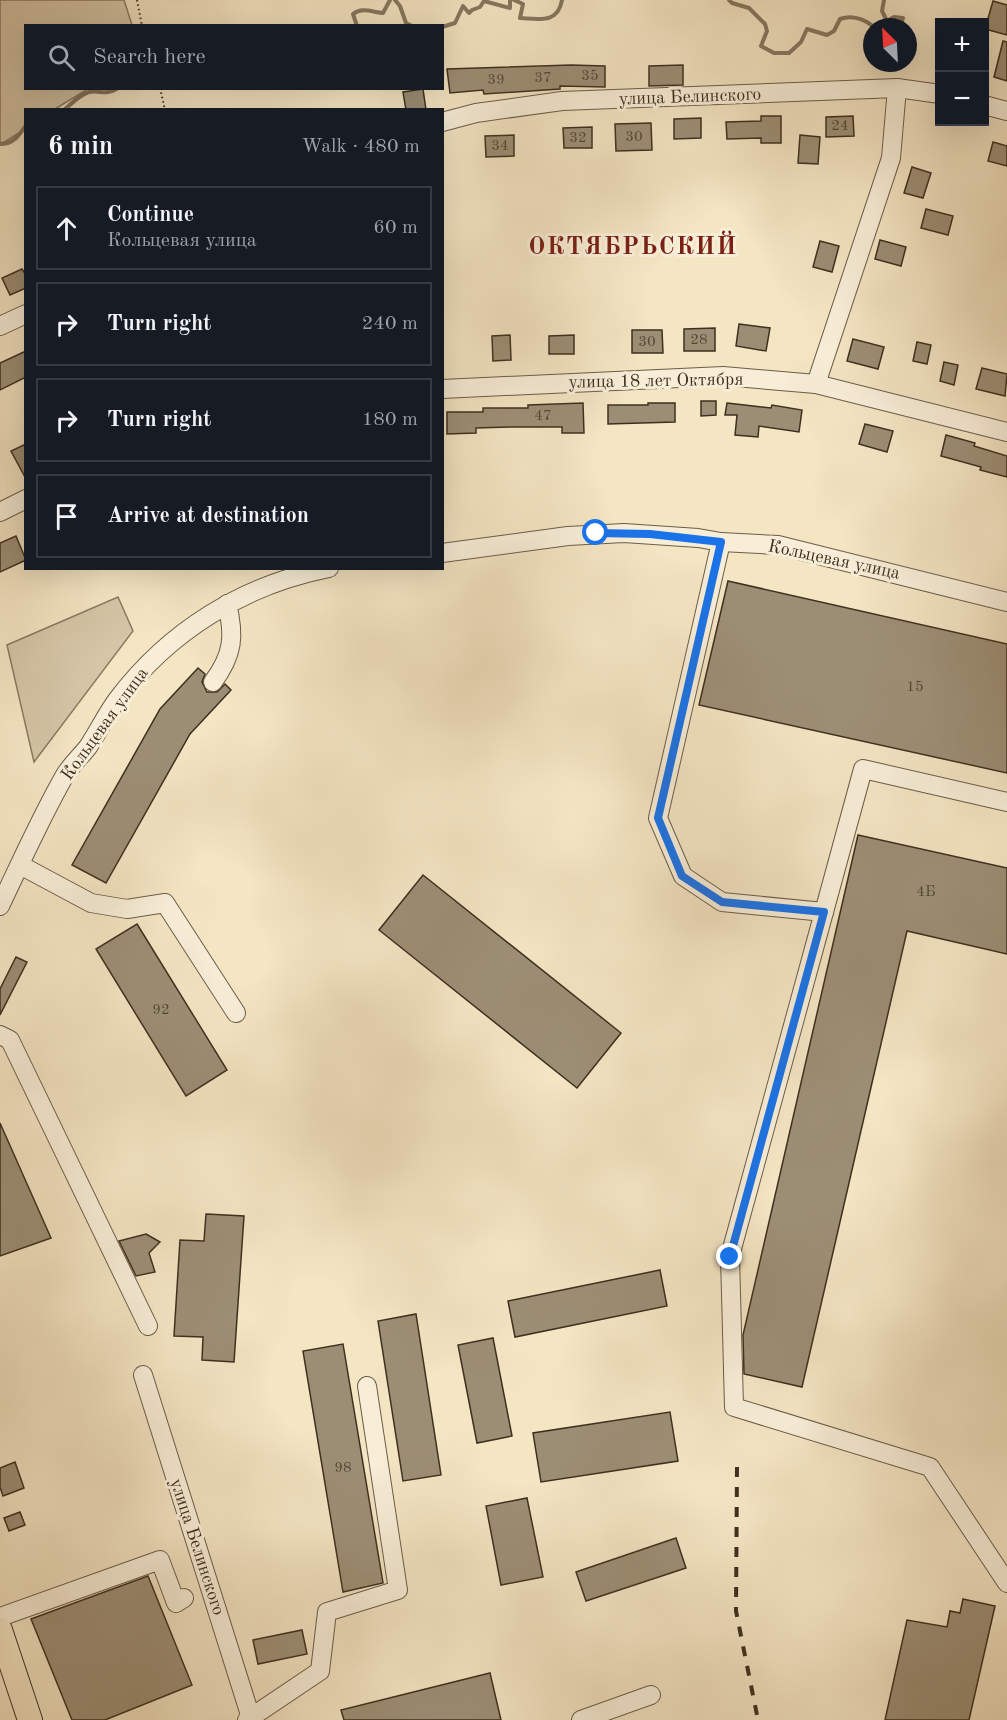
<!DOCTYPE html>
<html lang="en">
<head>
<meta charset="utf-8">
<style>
  body { margin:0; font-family:"Old Standard TT",serif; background:#20242c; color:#f1f3f6 }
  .controls { position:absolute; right:18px; top:18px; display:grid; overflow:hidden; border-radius:0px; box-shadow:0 6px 24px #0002 }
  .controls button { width:54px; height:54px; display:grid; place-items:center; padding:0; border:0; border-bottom:2px solid #363941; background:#171b24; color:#f1f3f6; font:30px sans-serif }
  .compass { position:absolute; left:863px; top:18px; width:54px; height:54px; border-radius:50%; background:#171b24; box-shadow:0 6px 24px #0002; rotate:336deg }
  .stop { position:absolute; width:18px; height:18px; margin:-14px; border:4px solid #1a73e8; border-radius:50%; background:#fff }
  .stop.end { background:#1a73e8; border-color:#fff; box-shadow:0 2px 6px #0008 }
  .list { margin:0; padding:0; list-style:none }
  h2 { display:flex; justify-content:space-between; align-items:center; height:78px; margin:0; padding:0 24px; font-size:26px }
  h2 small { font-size:20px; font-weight:400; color:#9ea1a6 }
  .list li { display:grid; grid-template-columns:39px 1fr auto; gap:18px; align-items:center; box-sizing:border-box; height:84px; margin:0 12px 12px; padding:0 12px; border:2px solid #363941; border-radius:0px }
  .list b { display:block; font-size:22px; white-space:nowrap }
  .list p { margin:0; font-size:20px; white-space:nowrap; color:#9ea1a6 }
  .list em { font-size:20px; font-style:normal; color:#9ea1a6 }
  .icon { flex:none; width:33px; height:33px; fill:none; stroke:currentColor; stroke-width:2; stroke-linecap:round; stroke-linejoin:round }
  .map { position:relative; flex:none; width:1007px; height:1720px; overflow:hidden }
  .search { position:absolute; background:#171b24; box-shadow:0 6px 24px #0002; left:24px; top:24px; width:420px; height:66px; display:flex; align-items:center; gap:15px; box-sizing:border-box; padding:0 21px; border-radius:0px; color:#9ea1a6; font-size:22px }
  .panel { position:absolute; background:#171b24; box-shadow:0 6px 24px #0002; left:24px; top:108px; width:420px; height:462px; border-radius:0px }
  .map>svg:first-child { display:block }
  .green { fill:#d5c6a7; stroke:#897b64; stroke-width:1.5 }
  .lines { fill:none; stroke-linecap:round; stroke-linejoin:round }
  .stream { stroke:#867761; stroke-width:4 }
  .building { fill:#9c8e75; stroke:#3d3020; stroke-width:1.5 }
  .minor-casing { stroke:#6b5d49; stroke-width:20 }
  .major-casing { stroke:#3d3020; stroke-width:26 }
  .path { stroke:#3d3020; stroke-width:2; stroke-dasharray:1.5 3; stroke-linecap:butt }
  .minor { stroke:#f8eed8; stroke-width:18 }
  .major { stroke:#f4e5c3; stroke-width:24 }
  .rail { stroke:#3d3020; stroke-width:4; stroke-dasharray:10 10; stroke-linecap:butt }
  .route { stroke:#1a73e8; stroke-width:8 }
  .labels { text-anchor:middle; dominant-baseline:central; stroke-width:6; stroke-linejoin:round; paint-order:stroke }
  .number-label { font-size:15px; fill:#554835 }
  .street-label { font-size:18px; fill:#3d3020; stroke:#f8eed8 }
  .district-label { font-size:24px; font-weight:bold; letter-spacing:1.5px; fill:#7a1f14; stroke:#f8eed8 }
</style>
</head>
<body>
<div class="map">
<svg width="1007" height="1720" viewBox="0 0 1007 1720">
  <rect width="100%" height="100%" fill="#f4e5c3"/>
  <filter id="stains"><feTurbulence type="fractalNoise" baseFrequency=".00333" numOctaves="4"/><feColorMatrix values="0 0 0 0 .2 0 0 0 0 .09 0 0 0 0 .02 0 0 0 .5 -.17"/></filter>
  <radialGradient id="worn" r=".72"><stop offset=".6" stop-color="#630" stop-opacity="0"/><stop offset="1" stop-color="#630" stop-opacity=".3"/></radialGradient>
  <g class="green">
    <path d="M0,0H124L132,25L26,26V88L88,89L55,109L26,110L25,129L0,145Z"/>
    <path d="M118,597L133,631L34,762L7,645Z"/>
  </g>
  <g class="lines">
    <g class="stream">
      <path d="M395,0L400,6L406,23L412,26"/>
      <path d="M514,0L523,4L520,18C539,19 558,24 562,0"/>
      <path d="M729,0L732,3L749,8L765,24L767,31L761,46L774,53H789L801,42L807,29L827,35L834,31L840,19C852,15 864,19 874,27"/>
      <path d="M884,0L882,11L887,21L894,17L903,18L900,27"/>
      <path d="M357,26L353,14C362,7 372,12 383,13L390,0"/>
      <path d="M442,27L455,23L463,6L469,13L472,10L480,7L484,1L510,8V0"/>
      <path d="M64,110C71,104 79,95 89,92C100,90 106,96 118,88"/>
      <path d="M0,144C13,144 19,136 26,125"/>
    </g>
  </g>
  <g class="building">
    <path d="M993,1L1007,5V35L985,29Z"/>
    <path d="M1003,41L1007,42V81L994,77Z"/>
    <path d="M571,65L605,66V87L560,86V89L484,94L483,90L450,93L447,69Z"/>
    <path d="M683,65V85L649,86V66Z"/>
    <path d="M423,89L426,110H406L403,92Z"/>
    <path d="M761,116H781V143H761V138L727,139L726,122L761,121Z"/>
    <path d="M853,116L854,136L826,137V117Z"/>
    <path d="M701,118V138L674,139V119Z"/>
    <path d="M651,123L652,150L616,151L615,124Z"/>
    <path d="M592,127V148H564L563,128Z"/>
    <path d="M514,135V156L486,157L485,136Z"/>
    <path d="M800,135L820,137L818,164L798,163Z"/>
    <path d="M993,142L1007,146V166L988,161Z"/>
    <path d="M912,167L931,173L923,198L904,193Z"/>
    <path d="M926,209L953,216L948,235L921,228Z"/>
    <path d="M880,240L906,247L901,266L875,259Z"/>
    <path d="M820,241L839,246L832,272L813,267Z"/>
    <path d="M22,269L26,275V288L10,295L2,278Z"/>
    <path d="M739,324L770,328L766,351L736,346Z"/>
    <path d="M715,328V351H684V329Z"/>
    <path d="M632,330H662L663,353H632Z"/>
    <path d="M510,335L511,360L493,361L492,336Z"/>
    <path d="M574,335V354H549V336Z"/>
    <path d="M853,339L884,347L878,369L847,361Z"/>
    <path d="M917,342L931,345L927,364L913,361Z"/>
    <path d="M26,351V377L0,390V363Z"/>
    <path d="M944,362L958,365L954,385L940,381Z"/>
    <path d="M982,368L1007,374L1005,396L976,389Z"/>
    <path d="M701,401H716V415L701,416Z"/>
    <path d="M583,403L584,433H562V427H510L476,428V433L447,434V412H483V408H528V405Z"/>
    <path d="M648,403H675V422L608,424V405H648Z"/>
    <path d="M727,403L771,408L772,405L802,410L799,432L759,426L758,437L735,435L737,415H725Z"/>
    <path d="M865,424L893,431L887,452L859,444Z"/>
    <path d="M946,435L975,443L974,446L1007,456V477L980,470L981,467L941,456Z"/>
    <path d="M26,444V479L11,451Z"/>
    <path d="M16,536L26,560L0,572V543Z"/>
    <path d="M728,581L1007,644V773L699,705Z"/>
    <path d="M198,668L205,674L202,682L207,692H217L225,684L231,690L190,734L106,883L72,865L160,709Z"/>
    <path d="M858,835L1007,868V954L907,931L802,1387L744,1374L743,1335Z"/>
    <path d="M423,875L621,1033L577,1088L379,930Z"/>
    <path d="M137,924L227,1070L186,1096L96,949Z"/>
    <path d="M16,957L27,962L0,1015V989Z"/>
    <path d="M0,1123L51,1238L0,1256Z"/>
    <path d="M206,1214L244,1216L234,1362L202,1360L203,1337L174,1336L180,1240L204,1241Z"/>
    <path d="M146,1234L160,1242L149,1253L155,1272L136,1276L119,1241Z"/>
    <path d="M660,1270L667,1306L515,1337L508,1301Z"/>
    <path d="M416,1314L441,1475L403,1481L378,1321Z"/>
    <path d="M493,1338L512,1436L477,1443L458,1345Z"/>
    <path d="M343,1344L383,1583L343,1592L303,1351Z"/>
    <path d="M670,1412L678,1461L541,1482L533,1433Z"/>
    <path d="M15,1462L24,1488L3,1496L0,1487V1468Z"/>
    <path d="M527,1498L543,1577L501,1585L486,1506Z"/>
    <path d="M20,1512L25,1525L9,1531L4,1518Z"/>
    <path d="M676,1538L686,1568L586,1601L576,1572Z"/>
    <path d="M148,1576L192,1685L105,1720H72L31,1619Z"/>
    <path d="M963,1599L995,1606L969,1720H885L907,1620L947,1627L950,1611L960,1613Z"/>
    <path d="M302,1630L307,1654L258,1664L253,1640Z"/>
    <path d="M490,1673L501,1720H344L341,1710Z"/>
  </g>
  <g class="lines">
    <g class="minor-casing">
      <g id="minor">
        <path d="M984,105L1007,111"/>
        <path d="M442,122L476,113L562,101L897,88L940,94"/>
        <path d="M0,326L26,314"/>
        <path d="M816,384L891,158L897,88"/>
        <path d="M442,389L723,376L816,384L1007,432"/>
        <path d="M0,512L26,499"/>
        <path d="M721,542L658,818L683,876L722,902L824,912L863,769L1007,802"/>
        <path d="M442,553L568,536L624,533L698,538L721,542L778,545L1007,602"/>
        <path d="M213,682C233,655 235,636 227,604"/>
        <path d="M20,865L91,903L127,909L165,903L236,1013"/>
        <path d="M0,906C21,862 41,817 65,775C71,765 81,756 88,747C98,732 106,715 117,700C169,631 243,585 329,568"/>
        <path d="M824,912L730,1256L734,1407L930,1467L1007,1583"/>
        <path d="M0,1035L10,1040L148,1326"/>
        <path d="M143,1375L251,1718"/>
        <path d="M0,1617L160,1560L176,1603L184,1598"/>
        <path d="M247,1720L320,1671L327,1612L398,1590L367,1386"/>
        <path d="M581,1720L651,1695"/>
      </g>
    </g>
    <g class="major-casing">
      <path id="major" d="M0,1630L30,1720"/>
    </g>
    <g class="path">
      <path d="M137,0L142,26"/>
      <path d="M160,88L165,110"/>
    </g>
    <use href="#minor" class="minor"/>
    <use href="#major" class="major"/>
    <path class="rail" d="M737,1467L736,1611L758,1720"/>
  </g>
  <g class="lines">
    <path class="route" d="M596,533L650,534L721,542L658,818L682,876L722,902L824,912L730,1257"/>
  </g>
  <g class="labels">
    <g class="number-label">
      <text x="590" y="76">35</text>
      <text x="543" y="78">37</text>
      <text x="496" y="80">39</text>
      <text x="840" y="126">24</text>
      <text x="634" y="137">30</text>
      <text x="578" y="138">32</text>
      <text x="500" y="146">34</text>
      <text x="699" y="340">28</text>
      <text x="647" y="342">30</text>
      <text x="543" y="416">47</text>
      <text x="915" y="687">15</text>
      <text x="926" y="892">4Б</text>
      <text x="161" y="1010">92</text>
      <text x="343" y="1468">98</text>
    </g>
    <g class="street-label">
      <text transform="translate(690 97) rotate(-2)">улица Белинского</text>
      <text transform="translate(656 381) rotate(-1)">улица 18 лет Октября</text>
      <text transform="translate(834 560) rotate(12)">Кольцевая улица</text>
      <text transform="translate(105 724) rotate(-54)">Кольцевая улица</text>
      <text transform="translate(197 1547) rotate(72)">улица Белинского</text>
    </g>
    <g class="district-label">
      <text x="633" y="248">ОКТЯБРЬСКИЙ</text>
    </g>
  </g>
  <rect width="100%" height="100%" filter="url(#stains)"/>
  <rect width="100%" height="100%" fill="url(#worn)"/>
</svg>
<div class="controls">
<button>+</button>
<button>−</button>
</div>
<svg class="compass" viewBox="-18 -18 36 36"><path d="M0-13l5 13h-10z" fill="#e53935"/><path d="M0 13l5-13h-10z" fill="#9ea1a6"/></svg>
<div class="stop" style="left:596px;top:533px"></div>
<div class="stop end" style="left:730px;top:1257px"></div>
<div class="search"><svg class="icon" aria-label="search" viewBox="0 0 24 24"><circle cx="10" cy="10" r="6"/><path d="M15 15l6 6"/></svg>Search here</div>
<section class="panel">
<h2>6 min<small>Walk · 480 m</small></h2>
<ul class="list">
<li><svg class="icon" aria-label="ahead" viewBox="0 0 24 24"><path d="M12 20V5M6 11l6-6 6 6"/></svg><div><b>Continue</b><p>Кольцевая улица</p></div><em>60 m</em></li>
<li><svg class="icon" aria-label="right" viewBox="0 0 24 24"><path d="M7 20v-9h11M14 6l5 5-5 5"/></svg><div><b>Turn right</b></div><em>240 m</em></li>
<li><svg class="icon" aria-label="right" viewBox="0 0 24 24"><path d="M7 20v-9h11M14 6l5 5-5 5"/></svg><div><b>Turn right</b></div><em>180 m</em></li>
<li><svg class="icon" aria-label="arrive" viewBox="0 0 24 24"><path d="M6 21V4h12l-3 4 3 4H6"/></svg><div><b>Arrive at destination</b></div></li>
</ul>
</section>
</div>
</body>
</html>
